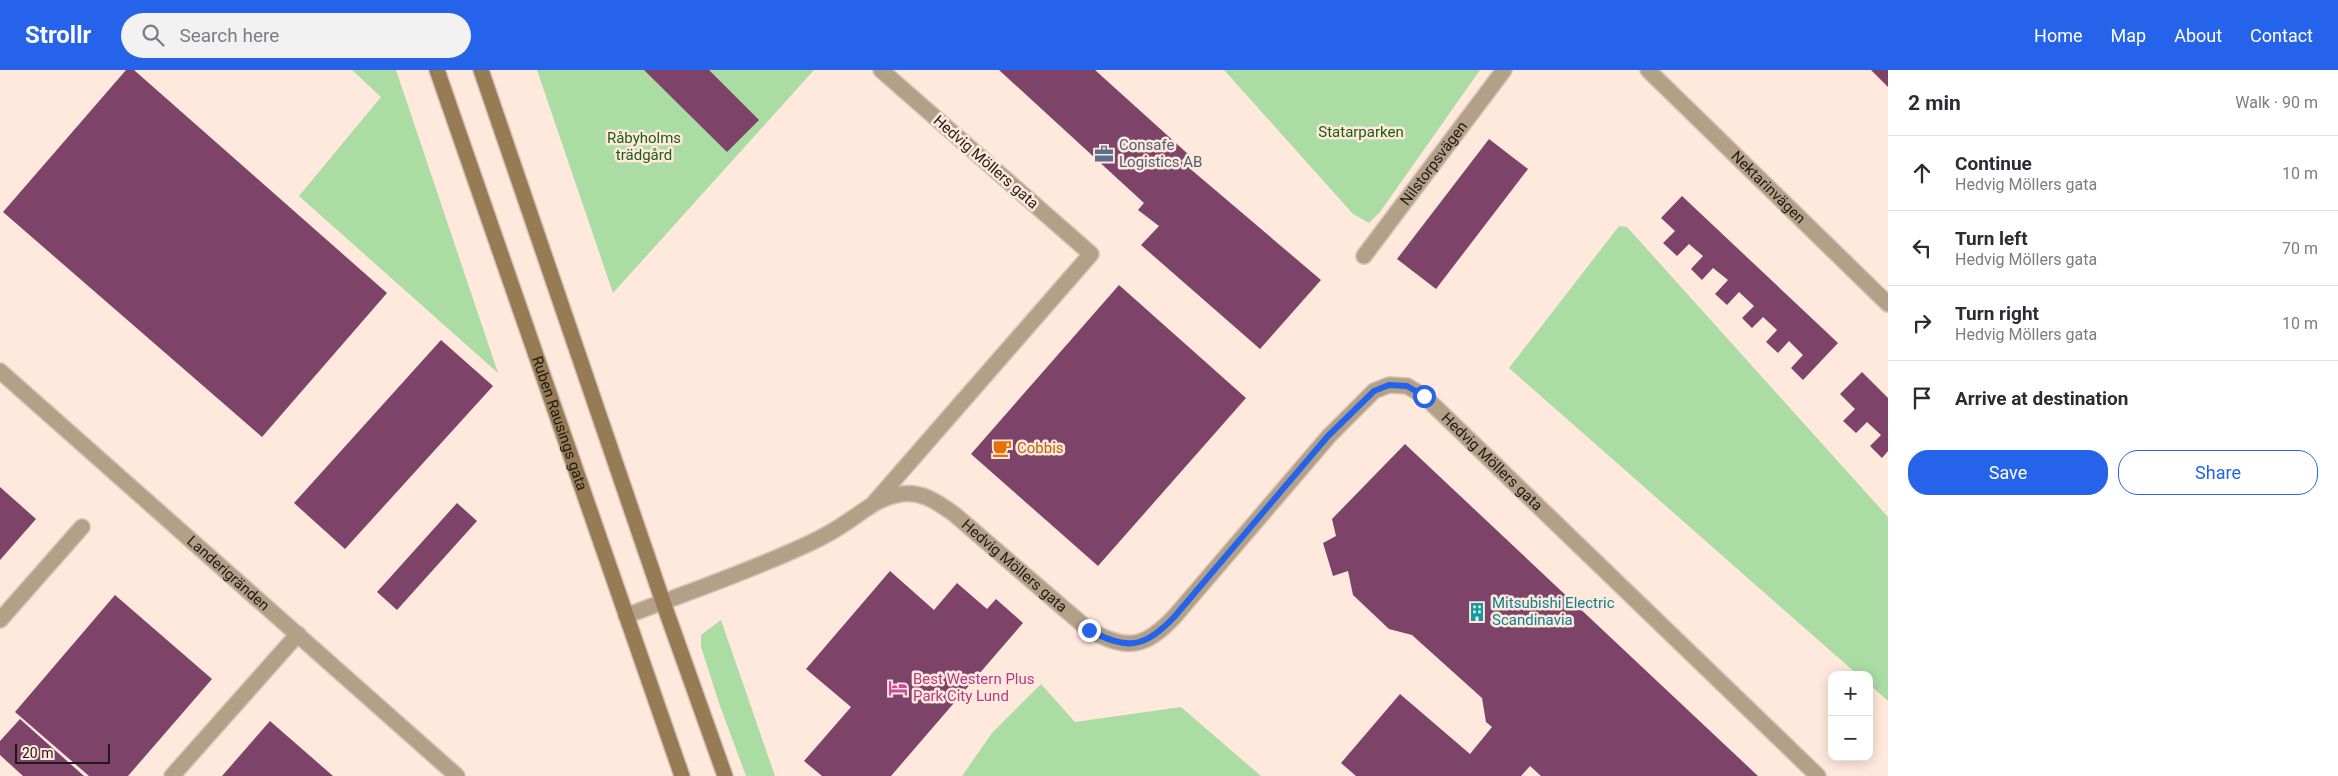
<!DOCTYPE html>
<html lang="en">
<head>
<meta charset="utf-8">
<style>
  body { margin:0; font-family:Roboto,sans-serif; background:#f2f2f3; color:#2b2b33 }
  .controls { position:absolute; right:15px; bottom:15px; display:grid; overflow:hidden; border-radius:10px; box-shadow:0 2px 12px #0003 }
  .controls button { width:45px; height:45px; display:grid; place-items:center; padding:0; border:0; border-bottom:1px solid #e1e1e2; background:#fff; color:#2b2b33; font:25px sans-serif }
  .scale { position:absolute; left:15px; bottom:12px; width:95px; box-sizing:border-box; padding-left:5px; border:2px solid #201914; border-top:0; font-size:14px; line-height:18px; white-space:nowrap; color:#201914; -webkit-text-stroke:4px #ffe9dd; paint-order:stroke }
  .stop { position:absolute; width:15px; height:15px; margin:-11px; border:4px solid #2563eb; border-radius:50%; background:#fff }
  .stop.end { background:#2563eb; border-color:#fff; box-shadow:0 1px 5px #0008 }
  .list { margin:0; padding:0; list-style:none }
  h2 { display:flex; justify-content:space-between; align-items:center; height:65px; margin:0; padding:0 20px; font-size:21px }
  h2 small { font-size:16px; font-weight:400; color:#7c7c81 }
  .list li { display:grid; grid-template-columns:32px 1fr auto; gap:15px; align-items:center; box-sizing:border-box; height:75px; padding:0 20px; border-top:1px solid #e1e1e2 }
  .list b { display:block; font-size:19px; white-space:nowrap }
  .list p { margin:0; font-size:16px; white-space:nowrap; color:#7c7c81 }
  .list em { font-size:16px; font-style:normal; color:#7c7c81 }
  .actions { display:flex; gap:10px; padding:15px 20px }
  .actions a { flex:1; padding:11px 0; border:1px solid #2563eb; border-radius:20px; text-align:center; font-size:18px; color:#2563eb }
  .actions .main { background:#2563eb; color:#fff }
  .icon { flex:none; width:28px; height:28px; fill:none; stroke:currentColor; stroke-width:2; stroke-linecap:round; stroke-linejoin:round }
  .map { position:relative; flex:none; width:1888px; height:706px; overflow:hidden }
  header { display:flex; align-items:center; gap:30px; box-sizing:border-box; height:70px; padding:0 25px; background:#2563eb; color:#fff }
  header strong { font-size:24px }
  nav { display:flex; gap:28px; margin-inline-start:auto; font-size:18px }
  .search { width:350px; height:45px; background:#f2f2f3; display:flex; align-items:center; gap:12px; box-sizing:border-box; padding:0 18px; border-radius:28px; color:#7c7c81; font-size:19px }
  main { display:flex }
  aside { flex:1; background:#fff }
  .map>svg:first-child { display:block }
  .green { fill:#aadca4 }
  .building { fill:#7d4369 }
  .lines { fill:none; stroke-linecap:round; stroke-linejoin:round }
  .lane-casing { stroke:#d7c4b9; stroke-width:18 }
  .street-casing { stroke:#d7c4b9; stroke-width:18 }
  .secondary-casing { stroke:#d7c4b9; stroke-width:18 }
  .lane { stroke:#b3a187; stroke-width:15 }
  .street { stroke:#b3a187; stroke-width:15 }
  .secondary { stroke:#967b54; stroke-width:15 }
  .route { stroke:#2563eb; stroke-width:6 }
  .labels { text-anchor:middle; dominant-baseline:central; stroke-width:5; stroke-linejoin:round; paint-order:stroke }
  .park-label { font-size:15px; fill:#1b5e16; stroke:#ffe9dd }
  .service-label { font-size:15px; fill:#4e5e75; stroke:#ffe9dd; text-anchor:start }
  .street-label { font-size:15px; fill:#201914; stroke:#ffe9dd }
  .food-label { font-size:15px; fill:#c56008; stroke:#ffe9dd; text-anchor:start }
  .culture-label { font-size:15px; fill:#0d838f; stroke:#ffe9dd; text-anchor:start }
  .hotel-label { font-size:15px; fill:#b23c85; stroke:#ffe9dd; text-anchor:start }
</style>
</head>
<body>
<header>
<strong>Strollr</strong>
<div class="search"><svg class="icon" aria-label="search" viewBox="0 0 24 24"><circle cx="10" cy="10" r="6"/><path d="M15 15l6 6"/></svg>Search here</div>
<nav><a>Home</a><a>Map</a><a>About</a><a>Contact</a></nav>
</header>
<main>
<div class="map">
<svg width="1888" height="706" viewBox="0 0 1888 706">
  <rect width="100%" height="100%" fill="#ffe9dd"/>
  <g class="green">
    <path d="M352,0H396L498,303L299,126L381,27Z"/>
    <path d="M537,0H814L613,223Z"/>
    <path d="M1224,0H1480L1380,142L1369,153L1353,144Z"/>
    <path d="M1619,156L1627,157L1888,447V631L1869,614V605H1858L1509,298Z"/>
    <path d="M721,550L775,706H746L720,636L701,577V565Z"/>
    <path d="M1041,614L1075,652L1181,637L1261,706H962L992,663Z"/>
  </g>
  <g class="building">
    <path d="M126,0H134L387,223L262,367L3,142Z"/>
    <path d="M644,0H709L759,50L727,82Z"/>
    <path d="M999,0H1095L1188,84L1181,91L1321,210L1260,279L1141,175L1159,156L1138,140L1144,133Z"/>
    <path d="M1871,0H1888V17Z"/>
    <path d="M1489,69L1528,99L1436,219L1397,189Z"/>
    <path d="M1682,126L1838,273L1803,310L1791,298L1803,285L1789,271L1778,283L1766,272L1777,260L1763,247L1752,258L1742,248L1754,236L1739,222L1727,235L1715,224L1728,210L1713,198L1702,210L1691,199L1703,186L1689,174L1677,186L1663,173L1675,161L1661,148Z"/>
    <path d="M1119,215L1246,328L1098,496L971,384Z"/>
    <path d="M441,270L493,316L345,479L294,433Z"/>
    <path d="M1862,302L1888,328V381L1882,388L1870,376L1881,365L1867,352L1856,363L1843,351L1855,339L1840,324Z"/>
    <path d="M1405,374L1758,706H1541L1530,696L1521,706H1356L1341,693L1400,624L1470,684L1492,657L1486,652L1482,628L1412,565L1389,559L1353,525L1348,501L1333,506L1323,473L1336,466L1332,449Z"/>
    <path d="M0,417L36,449L0,490Z"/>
    <path d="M457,433L477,451L397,540L377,522Z"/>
    <path d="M890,501L934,540L957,513L987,539L996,529L1023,553L891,706H822L804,691L851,637L806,599Z"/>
    <path d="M115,525L212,609L128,706H89L15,642Z"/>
    <path d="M20,649L84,706H23L0,685V671Z"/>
    <path d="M270,651L333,706H222Z"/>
  </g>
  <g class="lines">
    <g class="lane-casing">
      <g id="lane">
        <path d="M874,433L1091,184L881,0"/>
        <path d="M0,550L82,457"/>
        <path d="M172,706L298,564"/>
      </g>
    </g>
    <g class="street-casing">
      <g id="street">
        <path id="s1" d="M1648,0L1888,234"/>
        <path id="s2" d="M1364,186L1504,0"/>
        <path id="s3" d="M0,301L457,706"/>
        <path id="s4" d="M626,546C688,522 751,501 810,473C823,467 837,459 850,450C865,440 877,429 896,425C919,419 936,431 954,444L1089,560C1128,581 1145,578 1175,546L1329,366L1374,321L1389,315L1407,316L1424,326L1818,706"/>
      </g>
    </g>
    <g class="secondary-casing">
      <g id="secondary">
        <path id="s5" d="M437,0L682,706"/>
        <path d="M481,0L663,532L725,706"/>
      </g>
    </g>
    <use href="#lane" class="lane"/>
    <use href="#street" class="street"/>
    <use href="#secondary" class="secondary"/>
  </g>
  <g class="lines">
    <path class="route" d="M1089,560C1128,581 1145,578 1175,546L1328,366L1374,321L1389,315L1407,316L1424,326"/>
  </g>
  <defs>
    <g id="office-bare" transform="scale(1.5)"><path d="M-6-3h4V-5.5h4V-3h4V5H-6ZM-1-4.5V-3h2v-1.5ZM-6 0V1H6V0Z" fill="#5c6f8a" stroke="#ffe9dd" stroke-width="2.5" paint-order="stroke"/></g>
    <g id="cafe-bare" transform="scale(1.5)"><path d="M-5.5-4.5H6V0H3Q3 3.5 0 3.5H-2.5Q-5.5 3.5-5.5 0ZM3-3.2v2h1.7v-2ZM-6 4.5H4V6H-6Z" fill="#e8710a" stroke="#ffe9dd" stroke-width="2.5" paint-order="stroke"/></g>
    <g id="building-bare" transform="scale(1.5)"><path d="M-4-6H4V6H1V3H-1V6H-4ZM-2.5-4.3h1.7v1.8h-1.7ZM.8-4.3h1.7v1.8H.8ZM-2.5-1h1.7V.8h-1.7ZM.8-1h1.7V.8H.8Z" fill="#0f9aa8" stroke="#ffe9dd" stroke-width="2.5" paint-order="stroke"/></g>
    <g id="hotel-bare" transform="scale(1.5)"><path d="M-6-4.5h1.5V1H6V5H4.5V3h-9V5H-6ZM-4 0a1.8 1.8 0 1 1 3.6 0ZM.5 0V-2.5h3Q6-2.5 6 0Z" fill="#d1479c" stroke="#ffe9dd" stroke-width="2.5" paint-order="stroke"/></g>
  </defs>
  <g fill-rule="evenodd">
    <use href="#office-bare" x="1104" y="84"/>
    <use href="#cafe-bare" x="1002" y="378"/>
    <use href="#building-bare" x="1477" y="542"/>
    <use href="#hotel-bare" x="898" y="618"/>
  </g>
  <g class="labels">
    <g class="park-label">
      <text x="1361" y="62">Statarparken</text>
      <text x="644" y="68">Råbyholms<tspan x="644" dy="17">trädgård</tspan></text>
    </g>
    <g class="service-label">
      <text x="1119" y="75">Consafe<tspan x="1119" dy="17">Logistics AB</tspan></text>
    </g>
    <g class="street-label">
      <text transform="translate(986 92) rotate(41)">Hedvig Möllers gata</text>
      <text stroke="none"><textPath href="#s2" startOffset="116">Nilstorpsvägen</textPath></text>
      <text stroke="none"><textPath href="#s1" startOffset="168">Nektarinvägen</textPath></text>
      <text stroke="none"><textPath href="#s5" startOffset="374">Ruben Rausings gata</textPath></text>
      <text stroke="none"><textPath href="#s4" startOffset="1085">Hedvig Möllers gata</textPath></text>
      <text stroke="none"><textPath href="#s4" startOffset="440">Hedvig Möllers gata</textPath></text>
      <text stroke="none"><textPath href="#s3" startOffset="305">Landerigränden</textPath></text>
    </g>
    <g class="food-label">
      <text x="1017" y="378">Cobbis</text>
    </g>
    <g class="culture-label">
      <text x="1492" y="533">Mitsubishi Electric<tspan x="1492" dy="17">Scandinavia</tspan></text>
    </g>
    <g class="hotel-label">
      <text x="913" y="609">Best Western Plus<tspan x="913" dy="17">Park City Lund</tspan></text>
    </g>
  </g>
</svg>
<div class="controls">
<button>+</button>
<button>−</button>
</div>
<div class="scale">20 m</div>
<div class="stop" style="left:1424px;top:326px"></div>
<div class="stop end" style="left:1089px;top:560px"></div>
</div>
<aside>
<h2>2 min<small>Walk · 90 m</small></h2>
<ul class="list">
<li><svg class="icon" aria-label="ahead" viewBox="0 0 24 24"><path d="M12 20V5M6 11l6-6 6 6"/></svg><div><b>Continue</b><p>Hedvig Möllers gata</p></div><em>10 m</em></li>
<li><svg class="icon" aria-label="left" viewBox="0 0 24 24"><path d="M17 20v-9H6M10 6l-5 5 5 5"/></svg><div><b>Turn left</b><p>Hedvig Möllers gata</p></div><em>70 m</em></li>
<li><svg class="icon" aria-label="right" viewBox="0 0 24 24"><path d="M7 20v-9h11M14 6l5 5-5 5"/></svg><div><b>Turn right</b><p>Hedvig Möllers gata</p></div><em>10 m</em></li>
<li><svg class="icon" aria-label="arrive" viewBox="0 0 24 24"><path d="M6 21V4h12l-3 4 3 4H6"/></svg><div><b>Arrive at destination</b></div></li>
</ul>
<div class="actions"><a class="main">Save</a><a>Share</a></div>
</aside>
</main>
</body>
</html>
